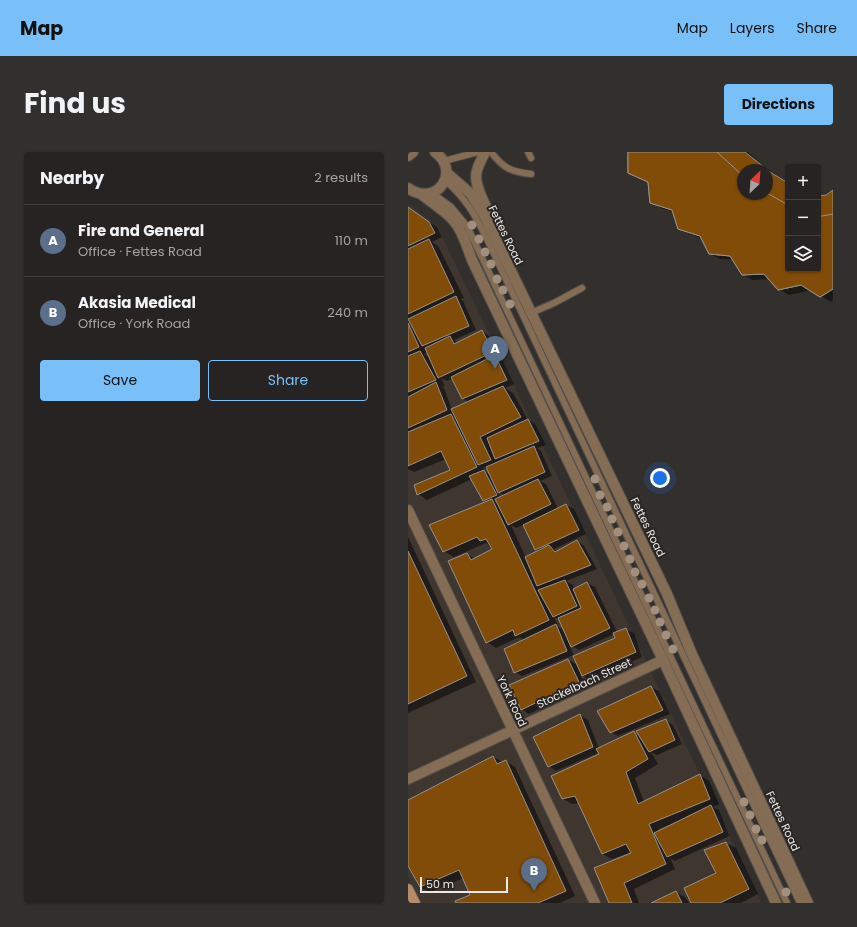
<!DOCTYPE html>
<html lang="en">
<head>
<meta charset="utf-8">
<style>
  body { margin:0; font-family:Poppins,sans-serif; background:#322f2f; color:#f1f3f6 }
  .controls { position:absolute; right:12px; top:12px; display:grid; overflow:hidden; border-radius:4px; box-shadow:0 1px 3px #0004 }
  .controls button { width:36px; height:36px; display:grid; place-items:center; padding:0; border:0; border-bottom:1px solid #424040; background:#262322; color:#f1f3f6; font:20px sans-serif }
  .compass { position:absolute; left:329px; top:12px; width:36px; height:36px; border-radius:50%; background:#262322; box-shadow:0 1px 3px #0004; rotate:25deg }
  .scale { position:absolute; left:12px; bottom:10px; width:88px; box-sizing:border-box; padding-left:4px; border:2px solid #eceae8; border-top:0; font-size:11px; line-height:14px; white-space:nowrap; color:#eceae8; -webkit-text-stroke:3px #292623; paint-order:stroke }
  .you { position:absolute; left:252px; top:326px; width:14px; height:14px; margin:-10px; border:3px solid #fff; border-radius:50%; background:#1a73e8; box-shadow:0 0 0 6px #1a73e833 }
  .badge { display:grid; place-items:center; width:26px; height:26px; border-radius:50%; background:#79bff8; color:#fff; font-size:13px; font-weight:700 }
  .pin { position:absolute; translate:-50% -33px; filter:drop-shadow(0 1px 2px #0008) }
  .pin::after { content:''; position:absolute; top:21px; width:14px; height:12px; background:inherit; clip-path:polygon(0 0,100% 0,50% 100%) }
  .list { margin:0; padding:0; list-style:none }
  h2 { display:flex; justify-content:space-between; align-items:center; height:52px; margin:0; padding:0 16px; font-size:17px }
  h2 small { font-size:13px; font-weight:400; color:#a4a4a5 }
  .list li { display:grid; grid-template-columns:26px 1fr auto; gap:12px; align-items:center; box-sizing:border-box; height:72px; padding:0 16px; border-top:1px solid #424040 }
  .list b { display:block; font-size:15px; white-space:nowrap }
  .list p { margin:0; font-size:13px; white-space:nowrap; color:#a4a4a5 }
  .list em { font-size:13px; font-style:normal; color:#a4a4a5 }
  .actions { display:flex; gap:8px; padding:12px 16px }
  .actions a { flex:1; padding:9px 0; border:1px solid #79bff8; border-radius:4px; text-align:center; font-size:14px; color:#79bff8 }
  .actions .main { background:#79bff8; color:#111 }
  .icon { flex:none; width:22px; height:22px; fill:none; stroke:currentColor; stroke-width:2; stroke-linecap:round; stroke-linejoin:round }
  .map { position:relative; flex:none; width:425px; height:751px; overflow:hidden; border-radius:4px }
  header { display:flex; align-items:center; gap:24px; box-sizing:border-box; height:56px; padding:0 20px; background:#79bff8; color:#111 }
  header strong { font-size:19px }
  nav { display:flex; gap:22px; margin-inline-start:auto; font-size:14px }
  .intro { display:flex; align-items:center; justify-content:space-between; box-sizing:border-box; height:96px; padding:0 24px }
  h1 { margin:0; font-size:28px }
  .button { padding:10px 18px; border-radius:4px; background:#79bff8; color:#111; font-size:14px; font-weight:700 }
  main { display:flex; gap:24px; padding:0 24px }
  aside { flex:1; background:#262322; border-radius:4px; box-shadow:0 1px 3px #0004 }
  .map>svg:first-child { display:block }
  .built { fill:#3e362f }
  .shadow { fill:#0007; fill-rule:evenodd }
  .building { fill:#814c08; stroke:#95918d; fill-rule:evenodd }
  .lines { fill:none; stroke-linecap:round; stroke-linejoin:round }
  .service-casing { stroke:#514d4b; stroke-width:8 }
  .minor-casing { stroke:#514d4b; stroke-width:12 }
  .tertiary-casing { stroke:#514d4b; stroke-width:12 }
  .secondary-casing { stroke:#514d4b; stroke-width:12 }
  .service { stroke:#846c55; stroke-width:6 }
  .minor { stroke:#846c55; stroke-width:10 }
  .tertiary { stroke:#846c55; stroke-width:10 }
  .secondary { stroke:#b48c68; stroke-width:10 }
  .tree { fill:#a38f7e }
  .labels { text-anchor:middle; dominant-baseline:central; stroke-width:4; stroke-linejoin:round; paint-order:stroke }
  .street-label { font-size:11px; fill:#eceae8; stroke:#292623 }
</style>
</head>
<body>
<header>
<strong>Map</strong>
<nav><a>Map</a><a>Layers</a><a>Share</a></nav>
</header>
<div class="intro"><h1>Find us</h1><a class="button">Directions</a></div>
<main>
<aside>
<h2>Nearby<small>2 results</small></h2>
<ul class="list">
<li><span class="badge" style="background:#5c6f8a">A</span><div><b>Fire and General</b><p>Office · Fettes Road</p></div><em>110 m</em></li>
<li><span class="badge" style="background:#5c6f8a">B</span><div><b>Akasia Medical</b><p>Office · York Road</p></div><em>240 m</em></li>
</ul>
<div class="actions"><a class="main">Save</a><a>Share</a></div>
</aside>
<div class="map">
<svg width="425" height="751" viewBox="0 0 425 751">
  <rect width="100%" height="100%" fill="#332f2d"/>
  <path class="built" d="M0,52L22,68L32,80L118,258L353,751H13L0,724Z"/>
  <g class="shadow">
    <path d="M221,0H340L351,11L380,31V117H410V45H414L425,39V148L423,150L404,138L381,143L371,137L362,127L345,128L335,123L326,108L312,107L302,102L294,86L281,82L271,76L266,60L253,56L243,50L241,31L221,20ZM335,18H359V42H335Z"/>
    <path d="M0,57L29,75L34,85L24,90L30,94L56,146L52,147L55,149L68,178L46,188L50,191L74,179L81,184L91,204L89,206L95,209L106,232L97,236L105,241L120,268L127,272L138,293L129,296L133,299L144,324L132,329L138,332L150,357L158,353L166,357L178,382L146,397L150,400L169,389L176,394L189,417L158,429L165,433L166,437L179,431L187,435L209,480L218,477L226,481L234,505L182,528L172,522L178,534L121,562L113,557L160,508L170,513L165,503L114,524L107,520L116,488L111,485L88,496L79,490L59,402L67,407L85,397L78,391L46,405L36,399L79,351L76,349L64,327L19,348L10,342L43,318L38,307L6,320L0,317ZM20,201L22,206L16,202ZM33,226L39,229L45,226L54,246L61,250L44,258L36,236L34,235L37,234ZM75,315L80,318L82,323L77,320ZM29,333V334L16,340L15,339ZM90,340L97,344L93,346ZM89,348L91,353L86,349ZM103,373L108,376L116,373L127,397L131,400L118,406ZM146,465L152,468L157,479L149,474L150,473ZM206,482L209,486L166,504L161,492L171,498Z"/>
    <path d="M0,385L68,530L0,561Z"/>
    <path d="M243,535L251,539L262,562L210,584L203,580Z"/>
    <path d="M172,563L180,568L191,597L226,581L233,585L258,568L265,573L274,592L249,603L243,600L250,612L227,626L236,650L292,623L301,629L311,652L305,655L311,658L321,684L267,709L262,706L267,717L226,737L231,751H202L224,702L223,700L204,707L194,702L171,651L164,652L155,647L193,602L192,600L148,619L141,614ZM261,673L262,674L251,680L250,677Z"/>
    <path d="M85,605L95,610L98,609L107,615L167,744L152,751H49L63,744L56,726L22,740L12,735L0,712V649Z"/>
    <path d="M318,691L328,696L350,742L333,751H284L309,721Z"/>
    <path d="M268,740L278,746L281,751H245Z"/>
  </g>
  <g class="building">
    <path d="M220,0H337L362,20L380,31V117H410V44L418,43L425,38V137L412,145L393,133L370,138L356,122L334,123L322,104L301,102L292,84L270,77L264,58L242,51L240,30L220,21ZM335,18H359V42H335Z"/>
    <path d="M220,0H309L335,24V42H359V41L380,53V117H410V64H414L425,62V137L412,145L393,133L370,138L356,122L334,123L322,104L301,102L292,84L270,77L264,58L242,51L240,30L220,21Z"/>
    <path d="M0,55L21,70L27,81L0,94Z"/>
    <path d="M21,87L46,140L0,162V97Z"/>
    <path d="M48,144L61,174L14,194L0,167Z"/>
    <path d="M0,171L11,195L0,200Z"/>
    <path d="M74,178L85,200L30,226L17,196L42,184L46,192Z"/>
    <path d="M12,199L28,228L0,240V204Z"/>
    <path d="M87,203L99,228L54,247L43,225Z"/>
    <path d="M28,230L39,258L0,276V245Z"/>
    <path d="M95,234L113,265L72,285L83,308L70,313L43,257Z"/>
    <path d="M43,262L69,315L9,343L6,333L42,318L33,299L0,314V280Z"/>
    <path d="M120,267L131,289L87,307L79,286Z"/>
    <path d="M126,294L137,320L90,341L78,315Z"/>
    <path d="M76,318L89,343L75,349L61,324Z"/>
    <path d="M130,327L143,352L100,373L87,347Z"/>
    <path d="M84,347L141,468L107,484L105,478L78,491L40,409L59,401L63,408L84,397L78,387L72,389L69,385L35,400L21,373Z"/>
    <path d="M158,352L171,378L127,398L115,373Z"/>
    <path d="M169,388L183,413L129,434L117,405L141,393L147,400Z"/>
    <path d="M0,399L59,524L0,552Z"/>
    <path d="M157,428L169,454L145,465L130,438Z"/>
    <path d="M179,430L202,476L163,495L150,466L173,456L165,437Z"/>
    <path d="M148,472L159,499L106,521L96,497Z"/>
    <path d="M218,476L228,500L174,524L165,504L207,486L205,481Z"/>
    <path d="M160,507L171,530L113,558L101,533Z"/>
    <path d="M243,534L255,558L202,581L189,559Z"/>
    <path d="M172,562L185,595L140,615L125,585Z"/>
    <path d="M258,567L267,588L241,600L228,579Z"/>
    <path d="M226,579L240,607L218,620L230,652L292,622L302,647L241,672L258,712L216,731L224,751H201L186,716L223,701L218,692L194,702L167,644L154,647L143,624L191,602L188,597Z"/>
    <path d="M85,604L89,612L98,608L158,739L130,751H48L47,749L62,743L51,718L12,735L0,714V648Z"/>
    <path d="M303,653L315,680L259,705L246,681Z"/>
    <path d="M318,690L341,737L312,751H283L276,736L308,721L296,698Z"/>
    <path d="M268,739L274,751H243Z"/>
  </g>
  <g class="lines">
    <g class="service-casing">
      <g id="service">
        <path d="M83,0C95,16 103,20 123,22"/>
        <path d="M120,0L123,6"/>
        <path d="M36,9L70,0"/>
        <path d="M37,28C59,48 66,61 79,87L392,751"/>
        <path d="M24,41L43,55L59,74L379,751"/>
        <path d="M123,161L146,151L174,136"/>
      </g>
    </g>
    <g class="minor-casing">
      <g id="minor">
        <path d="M0,358L187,751"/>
        <path d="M0,627L255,508"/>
      </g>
    </g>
    <g class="tertiary-casing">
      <g id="tertiary">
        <path d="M77,0C74,7 68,16 68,24C68,37 77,52 82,63"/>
        <path d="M0,4L5,0"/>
        <path d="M39,21L63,42L76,63L259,442L283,500L400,751"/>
        <path d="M0,36C28,56 54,20 27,0"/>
        <path d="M13,42C24,51 36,58 45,68C55,79 59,95 64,108L255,508L368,751"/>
      </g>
    </g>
    <g class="secondary-casing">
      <path id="secondary" d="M0,737L7,751"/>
    </g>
    <use href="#service" class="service"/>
    <use href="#minor" class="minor"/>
    <use href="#tertiary" class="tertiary"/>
    <use href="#secondary" class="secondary"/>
  </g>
  <g class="tree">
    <circle cx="64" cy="73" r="4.5"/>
    <circle cx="71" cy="87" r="4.5"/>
    <circle cx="77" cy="100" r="4.5"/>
    <circle cx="83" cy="112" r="4.5"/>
    <circle cx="89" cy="127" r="4.5"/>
    <circle cx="95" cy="138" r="4.5"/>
    <circle cx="102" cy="152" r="4.5"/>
    <circle cx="187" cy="327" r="4.5"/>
    <circle cx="192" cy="343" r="4.5"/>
    <circle cx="199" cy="355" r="4.5"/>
    <circle cx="204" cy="367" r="4.5"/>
    <circle cx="210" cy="380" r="4.5"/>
    <circle cx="216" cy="394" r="4.5"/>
    <circle cx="222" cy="407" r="4.5"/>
    <circle cx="227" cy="420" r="4.5"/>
    <circle cx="234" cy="432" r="4.5"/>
    <circle cx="241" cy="446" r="4.5"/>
    <circle cx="247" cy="458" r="4.5"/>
    <circle cx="252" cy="470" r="4.5"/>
    <circle cx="258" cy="483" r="4.5"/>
    <circle cx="265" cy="497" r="4.5"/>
    <circle cx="336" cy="650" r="4.5"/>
    <circle cx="342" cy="663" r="4.5"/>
    <circle cx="348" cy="677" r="4.5"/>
    <circle cx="354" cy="688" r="4.5"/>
    <circle cx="378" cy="740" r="4.5"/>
  </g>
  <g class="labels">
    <g class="street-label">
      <text transform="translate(98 83) rotate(64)">Fettes Road</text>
      <text transform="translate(240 375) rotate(64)">Fettes Road</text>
      <text transform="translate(176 531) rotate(-25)">Stockelbach Street</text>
      <text transform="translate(104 549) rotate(65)">York Road</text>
      <text transform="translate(375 669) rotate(65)">Fettes Road</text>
    </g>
  </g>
</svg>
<div class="controls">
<button>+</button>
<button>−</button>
<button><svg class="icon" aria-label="layers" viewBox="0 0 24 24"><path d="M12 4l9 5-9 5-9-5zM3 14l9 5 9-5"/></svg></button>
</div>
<svg class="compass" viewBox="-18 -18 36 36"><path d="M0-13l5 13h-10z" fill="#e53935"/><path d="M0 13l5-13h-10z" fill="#a4a4a5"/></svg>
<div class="scale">50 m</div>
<div class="you"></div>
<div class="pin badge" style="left:87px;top:217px;background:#5c6f8a">A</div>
<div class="pin badge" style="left:126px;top:739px;background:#5c6f8a">B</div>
</div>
</main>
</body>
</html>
